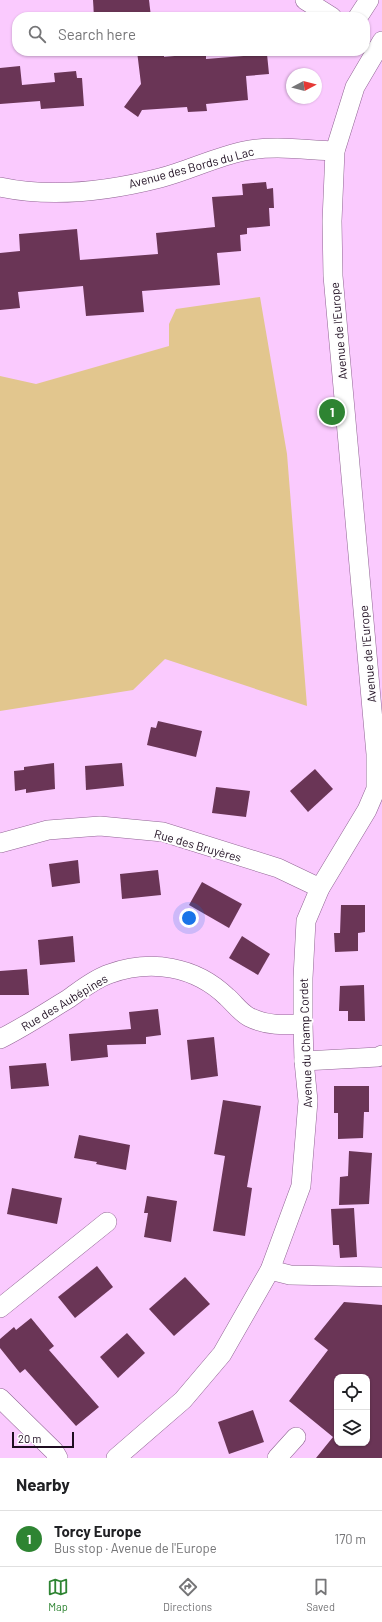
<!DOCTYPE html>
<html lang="en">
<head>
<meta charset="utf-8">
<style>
  body { margin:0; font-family:Barlow,sans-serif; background:#f6f6f6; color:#202124 }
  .controls { position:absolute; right:12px; bottom:12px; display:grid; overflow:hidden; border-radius:8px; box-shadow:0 1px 3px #0004 }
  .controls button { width:36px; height:36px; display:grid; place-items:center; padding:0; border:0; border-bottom:1px solid #e0e0e0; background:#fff; color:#202124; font:20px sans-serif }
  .compass { position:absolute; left:286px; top:68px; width:36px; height:36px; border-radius:50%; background:#fff; box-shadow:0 1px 3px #0004; rotate:83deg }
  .scale { position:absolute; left:12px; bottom:10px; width:62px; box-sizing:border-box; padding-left:4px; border:2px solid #1e0d20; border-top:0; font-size:11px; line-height:14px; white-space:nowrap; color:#1e0d20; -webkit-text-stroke:3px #fefefe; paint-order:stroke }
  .you { position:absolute; left:189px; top:918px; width:14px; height:14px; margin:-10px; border:3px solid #fff; border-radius:50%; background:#1a73e8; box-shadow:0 0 0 6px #1a73e833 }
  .badge { display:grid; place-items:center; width:26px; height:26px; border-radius:50%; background:#2e8432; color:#fff; font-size:13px; font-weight:700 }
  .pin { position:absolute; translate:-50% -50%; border:2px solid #fff; box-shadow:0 1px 4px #0006 }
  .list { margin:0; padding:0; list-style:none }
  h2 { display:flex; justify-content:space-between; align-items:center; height:52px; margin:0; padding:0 16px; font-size:17px }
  h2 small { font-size:13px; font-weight:400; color:#757577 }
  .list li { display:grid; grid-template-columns:26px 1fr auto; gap:12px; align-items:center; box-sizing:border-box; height:56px; padding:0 16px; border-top:1px solid #e0e0e0 }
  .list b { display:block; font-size:15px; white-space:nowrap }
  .list p { margin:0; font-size:13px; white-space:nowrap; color:#757577 }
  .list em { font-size:13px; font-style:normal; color:#757577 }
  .icon { flex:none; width:22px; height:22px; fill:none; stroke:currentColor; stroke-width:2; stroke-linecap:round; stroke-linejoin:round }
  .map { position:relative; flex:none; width:382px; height:1458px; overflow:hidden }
  .search { position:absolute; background:#fff; box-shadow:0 1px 3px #0004; left:12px; right:12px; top:12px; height:44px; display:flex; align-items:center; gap:10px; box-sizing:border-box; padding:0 14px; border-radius:16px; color:#757577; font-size:15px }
  .sheet { height:108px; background:#fff }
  nav { display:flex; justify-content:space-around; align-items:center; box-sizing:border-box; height:56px; border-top:1px solid #e0e0e0; background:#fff; font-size:11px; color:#757577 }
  nav a { display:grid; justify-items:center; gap:2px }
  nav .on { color:#2e8432 }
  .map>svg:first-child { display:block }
  .green { fill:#e2c68e }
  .building { fill:#6a3556; fill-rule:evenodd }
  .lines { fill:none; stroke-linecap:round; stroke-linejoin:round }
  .street-casing { stroke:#916594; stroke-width:20 }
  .street { stroke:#fff; stroke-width:19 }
  .labels { text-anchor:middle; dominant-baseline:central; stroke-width:4; stroke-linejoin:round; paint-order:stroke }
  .street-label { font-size:12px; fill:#1e0d20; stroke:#fefefe }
</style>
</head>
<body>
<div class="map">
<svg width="382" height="1458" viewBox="0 0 382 1458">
  <rect width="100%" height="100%" fill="#facafe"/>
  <path class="green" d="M260,297L287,454L307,706L165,659L133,690L0,711V376L36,384L169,346V324L176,309Z"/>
  <g class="building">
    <path d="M93,0H149L151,17H94Z"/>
    <path d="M137,51H164V57L206,53V59L267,54L269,74L246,76L248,100L206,104L207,111L188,112L187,107L142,110L138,117L124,107L141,84Z"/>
    <path d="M20,66L22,85L55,82L54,73L76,71L77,78H82L84,106L41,109L40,101L0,104V68Z"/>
    <path d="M266,182L267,189L273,188L274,208H269L270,226L247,228V234L240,235L241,251L217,253L220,285L142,291L144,312L86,316L83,286L18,292L20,308L0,310V253L20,251L19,234L77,229L80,260L158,254L156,233L215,227L212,197L243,195L242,184Z"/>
    <path d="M158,721L202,731L196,757L147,745L151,727L156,728Z"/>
    <path d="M54,763L55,789L26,793V789L15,791L14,771L24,770V767Z"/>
    <path d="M122,763L124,786L86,790L85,766Z"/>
    <path d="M315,769L333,789L308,812L290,791Z"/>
    <path d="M216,787L250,791L246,817L212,813Z"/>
    <path d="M78,860L80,883L52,887L49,864Z"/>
    <path d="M158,870L161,895L122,899L120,874Z"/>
    <path d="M202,882L242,904L229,928L189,905Z"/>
    <path d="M341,905H365V932L358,933V951L335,952L334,933H340Z"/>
    <path d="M73,936L75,962L40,965L38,940Z"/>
    <path d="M242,936L270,954L258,975L229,958Z"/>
    <path d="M27,969L29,995H0V971Z"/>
    <path d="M364,985L365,1021H348V1011H339L340,986Z"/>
    <path d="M158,1009L161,1035L146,1037V1044L107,1045L108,1057L71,1061L69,1034L131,1029L129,1012Z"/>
    <path d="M214,1037L218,1076L191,1080L187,1040Z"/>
    <path d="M46,1063L49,1086L11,1089L9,1066Z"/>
    <path d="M334,1086H369V1112H364L363,1138L338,1139V1113H334Z"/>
    <path d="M223,1100L261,1106L247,1187L252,1188L245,1236L213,1231L225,1156L214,1154Z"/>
    <path d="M79,1135L130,1145L126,1170L96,1164L97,1162L74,1158Z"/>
    <path d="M349,1151L372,1153L369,1204L339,1205L340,1177L348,1176Z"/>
    <path d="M12,1188L62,1198L57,1224L7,1214Z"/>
    <path d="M147,1196L177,1201L171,1242L144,1237L148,1213H144Z"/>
    <path d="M354,1208L357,1257L340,1258L339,1245H333L331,1209Z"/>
    <path d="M97,1266L113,1287L75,1318L58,1297Z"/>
    <path d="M185,1277L210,1304L174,1336L149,1309Z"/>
    <path d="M344,1302L382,1305V1458H316L333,1437L289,1401L328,1350L314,1339ZM337,1377H367V1443H337Z"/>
    <path d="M31,1318L54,1346L49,1350L99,1407L76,1426L25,1369L20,1373L0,1348V1339L14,1327L16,1330Z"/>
    <path d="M127,1333L145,1353L118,1378L100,1357Z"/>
    <path d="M253,1410L264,1442L229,1454L218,1422Z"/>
  </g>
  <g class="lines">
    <g class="street-casing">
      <g id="street">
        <path d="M305,0L332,17"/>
        <path d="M358,17L369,0"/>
        <path d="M0,187C51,198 109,191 160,178C188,171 215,157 244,151C274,145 306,150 335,151"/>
        <path d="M0,843L48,830L100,826L163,832L278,868L320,888"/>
        <path d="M0,1039C24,1027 45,1013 68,999C81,990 94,979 109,974C151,959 195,966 227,997C235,1004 240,1012 249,1017C267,1026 284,1025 303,1024"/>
        <path d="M304,1061L378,1057L382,1055"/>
        <path d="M270,1270L290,1275L382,1277"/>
        <path d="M0,1308L107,1222"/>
        <path d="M0,1398L54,1451L58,1458"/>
        <path d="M116,1458L183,1400L222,1354L270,1270L301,1186L308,1101L304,1061L303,1024V978L306,921L320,888L367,810L376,789V754L333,276L332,221L335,151L355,87L382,41"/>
        <path d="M277,1458L296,1437"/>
      </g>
    </g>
    <use href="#street" class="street"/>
  </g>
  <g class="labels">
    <g class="street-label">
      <text transform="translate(191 167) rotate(-15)">Avenue des Bords du Lac</text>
      <text transform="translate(338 331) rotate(-95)">Avenue de l'Europe</text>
      <text transform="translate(367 654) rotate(-95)">Avenue de l'Europe</text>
      <text transform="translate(198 845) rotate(16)">Rue des Bruyères</text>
      <text transform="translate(64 1002) rotate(-31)">Rue des Aubépines</text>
      <text transform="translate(305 1043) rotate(-92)">Avenue du Champ Cordet</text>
    </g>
  </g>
</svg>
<div class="controls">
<button><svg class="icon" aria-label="locate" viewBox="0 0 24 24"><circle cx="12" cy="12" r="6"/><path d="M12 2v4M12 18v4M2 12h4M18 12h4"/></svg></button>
<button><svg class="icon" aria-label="layers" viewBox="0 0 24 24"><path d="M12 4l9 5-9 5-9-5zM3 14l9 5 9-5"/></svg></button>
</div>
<svg class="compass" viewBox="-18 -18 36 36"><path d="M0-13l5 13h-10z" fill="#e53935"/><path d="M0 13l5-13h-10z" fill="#757577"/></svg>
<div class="scale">20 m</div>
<div class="you"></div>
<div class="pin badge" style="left:332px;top:412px">1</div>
<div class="search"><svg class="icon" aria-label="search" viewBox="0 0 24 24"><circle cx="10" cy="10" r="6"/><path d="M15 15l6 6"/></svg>Search here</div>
</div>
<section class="sheet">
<h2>Nearby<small></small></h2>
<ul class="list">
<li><span class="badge">1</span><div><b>Torcy Europe</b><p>Bus stop · Avenue de l'Europe</p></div><em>170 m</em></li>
</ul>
</section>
<nav>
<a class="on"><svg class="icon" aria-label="map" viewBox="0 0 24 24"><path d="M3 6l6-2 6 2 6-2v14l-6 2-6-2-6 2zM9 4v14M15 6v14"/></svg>Map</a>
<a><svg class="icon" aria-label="directions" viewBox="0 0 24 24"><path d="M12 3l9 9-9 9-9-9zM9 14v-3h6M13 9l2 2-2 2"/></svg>Directions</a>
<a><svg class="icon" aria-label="saved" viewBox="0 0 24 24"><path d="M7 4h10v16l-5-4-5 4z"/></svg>Saved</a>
</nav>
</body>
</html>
